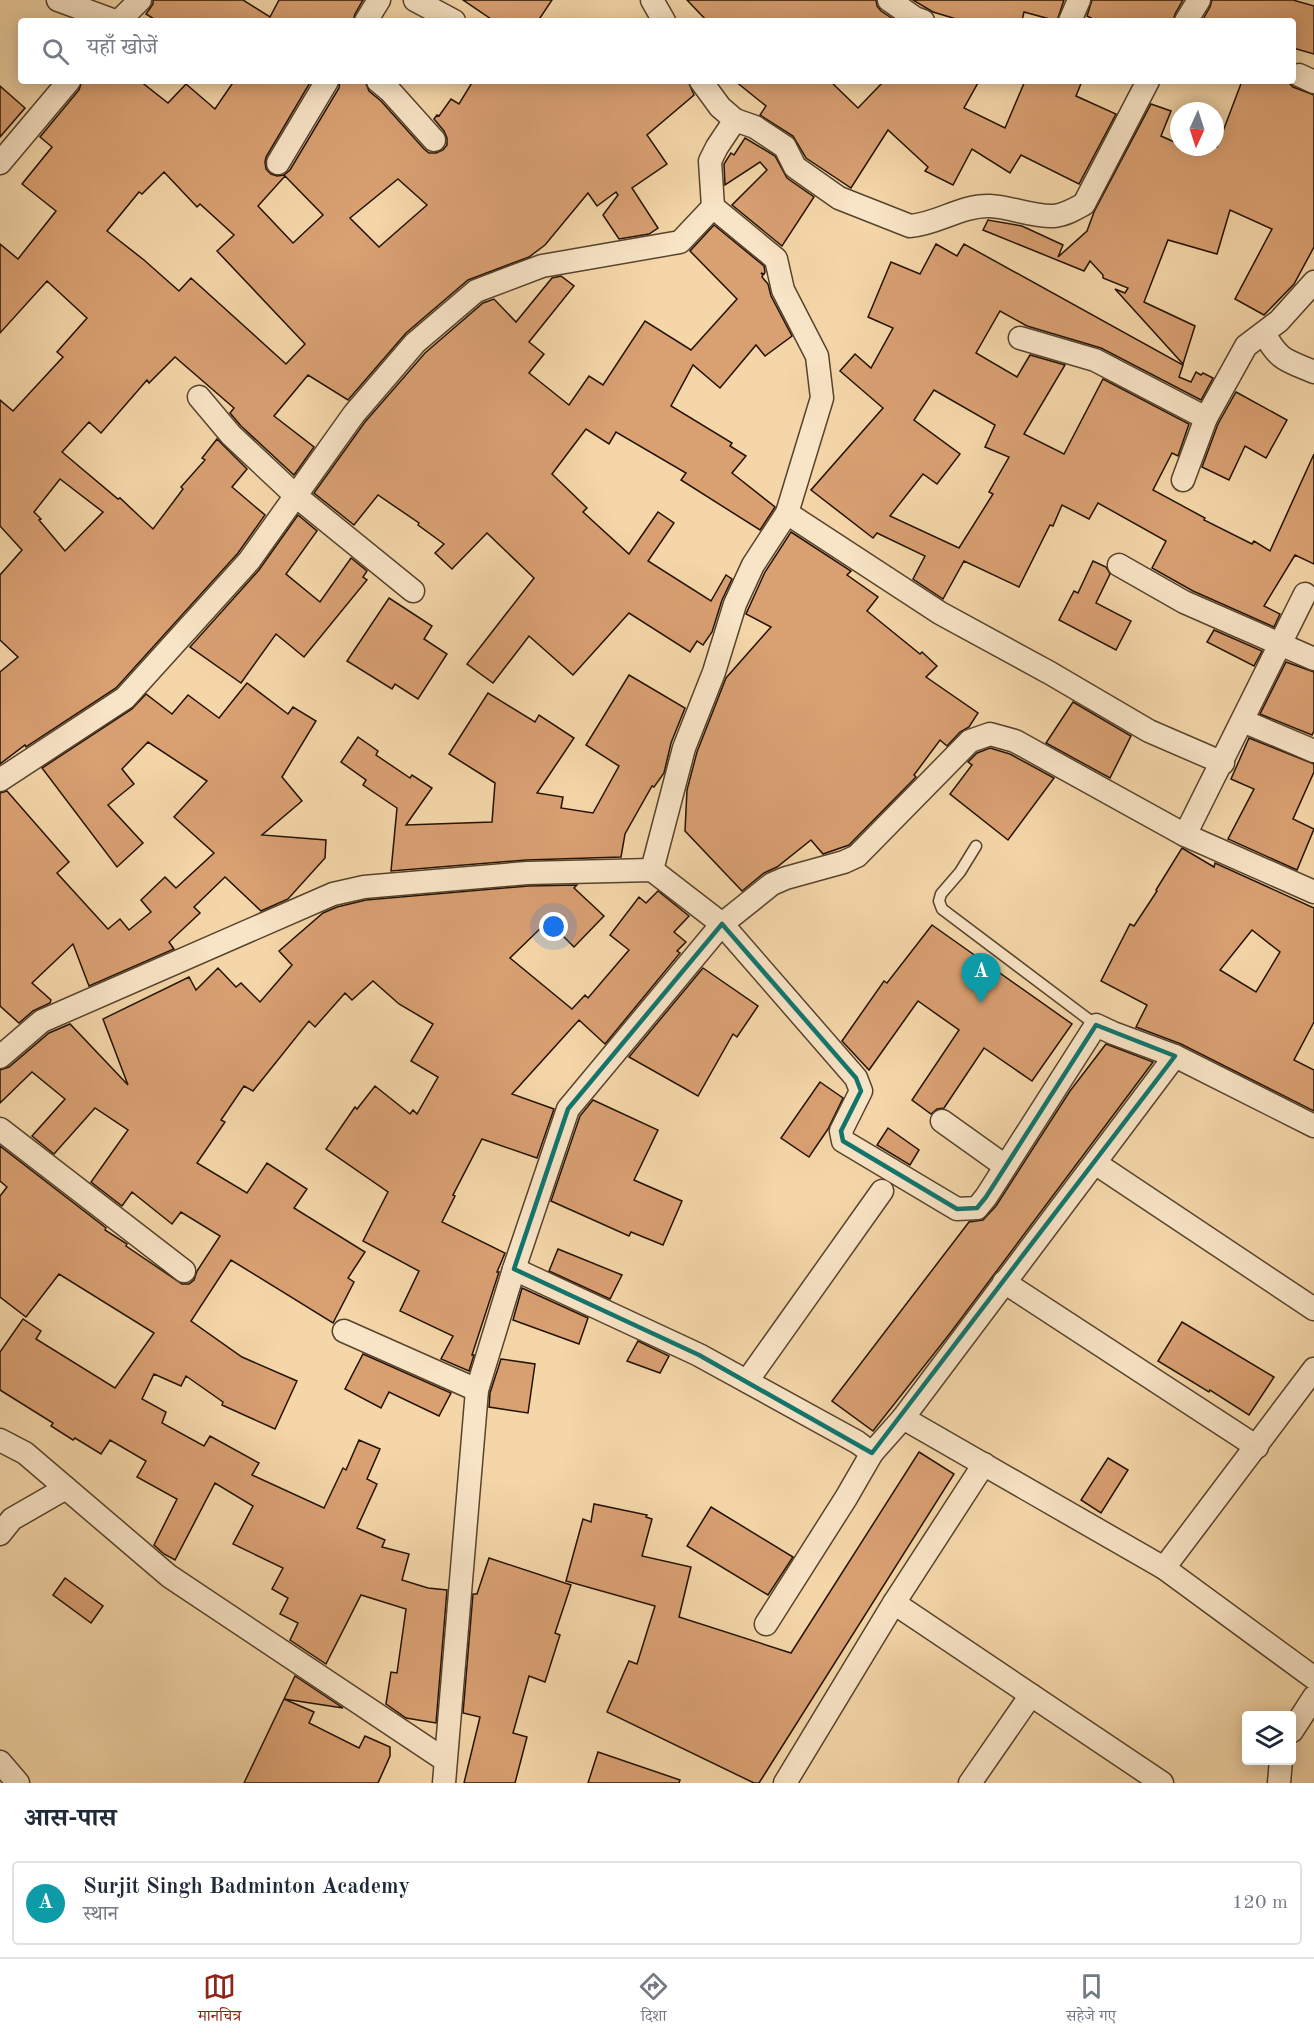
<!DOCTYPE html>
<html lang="hi">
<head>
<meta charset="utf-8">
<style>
  body { margin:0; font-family:"Old Standard TT","Noto Serif Devanagari",serif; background:#f2f2f3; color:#1f2937 }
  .controls { position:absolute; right:18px; bottom:18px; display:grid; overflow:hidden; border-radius:6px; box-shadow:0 3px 15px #0003 }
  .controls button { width:54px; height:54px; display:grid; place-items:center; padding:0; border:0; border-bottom:2px solid #e0e1e3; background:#fff; color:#1f2937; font:30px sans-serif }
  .compass { position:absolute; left:1170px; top:102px; width:54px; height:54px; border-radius:50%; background:#fff; box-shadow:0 3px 15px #0003; rotate:183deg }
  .you { position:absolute; left:554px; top:927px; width:21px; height:21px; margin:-15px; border:4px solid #fff; border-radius:50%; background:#1a73e8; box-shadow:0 0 0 9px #1a73e833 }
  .badge { display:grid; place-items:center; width:39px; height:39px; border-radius:50%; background:#8f2418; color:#fff; font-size:20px; font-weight:700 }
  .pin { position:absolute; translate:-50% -50px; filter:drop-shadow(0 2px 3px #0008) }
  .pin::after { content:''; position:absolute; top:32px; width:21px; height:18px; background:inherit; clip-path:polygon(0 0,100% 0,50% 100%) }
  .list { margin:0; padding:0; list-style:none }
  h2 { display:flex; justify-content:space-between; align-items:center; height:78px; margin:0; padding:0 24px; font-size:26px }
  h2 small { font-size:20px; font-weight:400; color:#747a83 }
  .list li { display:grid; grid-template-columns:39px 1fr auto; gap:18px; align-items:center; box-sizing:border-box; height:84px; margin:0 12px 12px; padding:0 12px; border:2px solid #e0e1e3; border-radius:6px }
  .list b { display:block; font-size:22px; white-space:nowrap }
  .list p { margin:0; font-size:20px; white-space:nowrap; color:#747a83 }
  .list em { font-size:20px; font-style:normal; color:#747a83 }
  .icon { flex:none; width:33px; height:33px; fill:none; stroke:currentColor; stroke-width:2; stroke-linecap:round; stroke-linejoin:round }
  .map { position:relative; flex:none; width:1314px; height:1783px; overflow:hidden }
  .search { position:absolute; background:#fff; box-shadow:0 3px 15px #0003; left:18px; right:18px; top:18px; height:66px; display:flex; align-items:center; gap:15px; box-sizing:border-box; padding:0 21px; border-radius:6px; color:#747a83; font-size:22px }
  .sheet { height:174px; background:#fff }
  nav { display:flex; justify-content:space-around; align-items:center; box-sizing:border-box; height:84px; border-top:2px solid #e0e1e3; background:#fff; font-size:16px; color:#747a83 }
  nav a { display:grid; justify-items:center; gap:3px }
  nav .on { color:#8f2418 }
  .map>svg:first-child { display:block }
  .building { fill:#d9a072; stroke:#231203; stroke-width:1.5; fill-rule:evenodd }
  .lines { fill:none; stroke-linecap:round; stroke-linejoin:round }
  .service-casing { stroke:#57432c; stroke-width:13 }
  .minor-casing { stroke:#57432c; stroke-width:25 }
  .service { stroke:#f8e4c6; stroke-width:10 }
  .minor { stroke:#f8e4c6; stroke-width:22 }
  .marked { fill:none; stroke:#0f766e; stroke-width:4.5; stroke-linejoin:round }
</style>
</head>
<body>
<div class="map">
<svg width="1314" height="1783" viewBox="0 0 1314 1783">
  <rect width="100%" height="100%" fill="#f4d6a8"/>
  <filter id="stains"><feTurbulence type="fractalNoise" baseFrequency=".00333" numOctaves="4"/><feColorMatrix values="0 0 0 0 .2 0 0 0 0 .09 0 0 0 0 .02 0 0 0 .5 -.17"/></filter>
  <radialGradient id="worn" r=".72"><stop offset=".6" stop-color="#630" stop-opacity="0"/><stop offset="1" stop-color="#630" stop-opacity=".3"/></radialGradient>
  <g class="building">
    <path d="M153,0H243L270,17L279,0H363L355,14L353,21H157L146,14L153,4Z"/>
    <path d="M463,0H552L538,21H494Z"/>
    <path d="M687,0H876L877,6L881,11L896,21H707Z"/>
    <path d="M913,0H1064L1057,21L1024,12L1022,21H963L933,12Z"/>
    <path d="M1092,0H1183L1175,14L1173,21H1097L1087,16Z"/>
    <path d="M1212,0H1293L1314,6V54L1293,48V21H1202L1210,7Z"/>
    <path d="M82,81H140L168,103L186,84L215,109L234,81H311L266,157L265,162L266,169L271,174L277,176L284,175L290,170L339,88L340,81H365L369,91L381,101L424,149L429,153H436L443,150L447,145V138L444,131L434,119L437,115L439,116L451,99L459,104L473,81H688L694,95L647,135L667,164L632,188L658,228L649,234L619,239L603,215L618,195L616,192L597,206L588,193L545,245L529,257L468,280L406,333L348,400L308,375L274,416L314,447L294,475L241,426L230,413L234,408L175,357L149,383L147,380L101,433L89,422L62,452L118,499L120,498L153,529L183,489L181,487L205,460L202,458L217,439L247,469L232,487L265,515L238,553L116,688L26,747L25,745L0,764V672L18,657L0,640V575L22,550L0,526V400L13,411L63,357L57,352L87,318L47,281L0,333V244L18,259L56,211L22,184L52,147L40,137L79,90ZM164,172L197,207L200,204L234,235L217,251L305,344L286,364L191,278L179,291L144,260L107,231L139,192L142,194ZM285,176L323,215L293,243L258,206ZM398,179L427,205L379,247L350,218ZM60,479L103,512L65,551L39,520L41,519L34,512Z"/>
    <path d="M735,81H830L858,108L884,81H979L964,108L1005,128L1025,81H1082L1076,96L1116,114L1079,184L1021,155L1010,173L972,149L953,185L925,171L928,167L888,130L851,188L806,158L793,136L760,115L766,106Z"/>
    <path d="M1242,81H1287L1293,87L1314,95V247L1294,284L1264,315L1235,299L1272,229L1230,210L1217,254L1168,240L1144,302L1195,326L1183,364L1115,289L1125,293L1128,288L1103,278V275L1090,261L1084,271L983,230L988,220L1022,226L1063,245L1058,257L1087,231L1094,212L1151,104L1171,111L1161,136L1179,144V147H1186L1202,154L1205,147H1217Z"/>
    <path d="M0,86L25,108L0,137Z"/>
    <path d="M745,138L775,156L787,178L814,197L782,246L732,205L767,170L760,162L725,185L724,164L731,153L734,155Z"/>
    <path d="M714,225L764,266L765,272L764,274L761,273L763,275L762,277L768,284L771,296L792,336L765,356L756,345L720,388L693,365L671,406L732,443L730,446L746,456L732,473L775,507L760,530L681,480L686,473L616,432L609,444L586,429L552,474L587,508L583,512L629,554L658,512L674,523L648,561L711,601L726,575L732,579L722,600L712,632L703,645L697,641L690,652L629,613L573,675L529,636L493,683L467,664L534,578L487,533L452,569L435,553L444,544L418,525L419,523L378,495L354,525L314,493L365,422L425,353L483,303L494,299L516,322L552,278L561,276L574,286L529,342L544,354L529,373L569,405L589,376L603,385L645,321L691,350L737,299L690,251Z"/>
    <path d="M936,244L957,256L964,244L1183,365L1179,377L1191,382L1196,372L1201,375L1203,373L1213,378L1201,400L1101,348L1027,326L1000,311L976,353L1017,377L1030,355L1065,365L1024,434L1064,454L1103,379L1189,424L1178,456L1172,453L1153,490L1205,518L1204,520L1252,544L1254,541L1270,551L1314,454V564L1295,555L1264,606L1280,614L1274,627L1193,591L1152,568L1166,541L1098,503L1089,519L1062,505L1053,526L1050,525L1019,587L964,561L943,599L913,579L925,556L877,533L873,538L811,490L883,408L840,371L855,354L871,368L893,328L868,317L891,262L920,274ZM934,390L995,425L985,447L1009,457L989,492L993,494L959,548L890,516L923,474L937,484L960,454L914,420Z"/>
    <path d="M1236,392L1287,420L1266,458L1245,446L1229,480L1202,467L1218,424Z"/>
    <path d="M298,515L317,531L286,574L320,602L351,558L367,571L363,577L367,580L304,657L276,634L241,683L190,647L259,570Z"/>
    <path d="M791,532L851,571L847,575L878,597L867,611L920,654L922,652L937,666L926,677L978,713L969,727L960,732L947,746L940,740L914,775L916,777L849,845L823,854L811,840L777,867L764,873L742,891L685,831L687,790L697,752L726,678L771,627L746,614L765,572Z"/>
    <path d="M1093,561L1106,567L1110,574L1096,603L1131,621L1116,650L1059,620L1074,591L1078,593Z"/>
    <path d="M389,598L432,626L424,639L447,654L418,699L395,684L392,689L347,661Z"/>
    <path d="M1214,630L1262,651L1254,666L1207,642Z"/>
    <path d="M1286,662L1314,672V731L1312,735L1260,714Z"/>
    <path d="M629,675L685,708L671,743L664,773L654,787L652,786L625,834L621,857L526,860L391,871L397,808L363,785L366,780L341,762L358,737L378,751L376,755L410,778L412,775L432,788L406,825L492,822L495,783L449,754L488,693L535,722L539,715L574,738L537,793L563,797L561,808L593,813L619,766L586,745Z"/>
    <path d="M247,683L288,714L293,707L316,721L282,777L302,801L262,835L326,840L325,858L288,899L261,911L225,877L194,907L200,913L169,942L174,949L89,986L73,944L32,983L51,1000L50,1003L33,1011L19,1023L0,1006V793L7,791L69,862L57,873L108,929L120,919L129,930L151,912L141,900L165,877L176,888L214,853L174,817L207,781L148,742L122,769L134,784L108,805L143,843L117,867L42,768L132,709L146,694L172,714L188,695L219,718Z"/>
    <path d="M1073,702L1131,736L1110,778L1046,743Z"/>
    <path d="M1249,738L1314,764V772L1293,819L1314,829L1297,870L1228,839L1254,789L1231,779Z"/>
    <path d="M990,748L1010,754L1054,778L1008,840L950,794L972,765L968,762L977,753Z"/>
    <path d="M1182,848L1214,867L1215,863L1314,908V1022L1294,1060L1314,1070V1111L1181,1044L1136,1027L1147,1005L1101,981L1130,924L1134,926L1157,891L1156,890ZM1252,930L1280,952L1256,992L1220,970Z"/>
    <path d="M577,885L574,888L604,916L574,947L548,921L510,958L572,1009L585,995L588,998L629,950L610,935L639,897L646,903L658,891L689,916L674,932L686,942L677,951L680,953L605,1044L579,1020L512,1094L554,1109L537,1158L482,1139L453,1195L455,1196L442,1222L505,1253L497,1272H499L472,1355H474L469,1371L441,1359L453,1336L400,1311L419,1271L363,1241L388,1192L326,1149L355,1107L357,1109L375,1086L410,1114L413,1110L417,1114L438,1077L411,1061L433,1024L399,1004L373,981L352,1000L345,993L315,1027L309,1021L253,1091L244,1086L221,1120L225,1122L197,1163L247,1193L267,1163L307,1189L294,1208L365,1252L348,1278L354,1282L333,1323L231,1260L191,1321L242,1357L297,1381L275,1429L222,1405L223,1402L186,1376L181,1386L154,1374L142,1399L166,1412L162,1423L204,1446L210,1436L259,1463L252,1475L324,1508L343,1468L346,1470L359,1440L380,1449L367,1479L377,1484L357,1528L385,1540L382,1547L409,1554L402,1580L428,1588L447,1590L436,1723L406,1718L386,1704L391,1672L397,1673L406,1609L361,1595L326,1664L290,1640L298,1623L280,1614L288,1598L272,1589L283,1568L233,1544L253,1506L215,1483L175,1560L164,1554L154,1545L177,1499L137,1477L146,1461L110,1440L101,1454L75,1438L73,1440L51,1426L53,1423L0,1390V1352L23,1319L41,1331L36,1339L115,1388L154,1333L59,1274L26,1317L0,1297V1196L7,1187L0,1181V1146L106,1228L105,1230L127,1244L126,1246L182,1284H189L194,1280L197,1271L220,1236L181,1212L172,1224L132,1192L122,1206L91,1182L128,1130L95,1108L54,1154L32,1136L65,1099L32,1072L0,1103V1070L9,1067L49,1033L70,1024L128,1085L103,1019L189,977L196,990L218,968L236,987L241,983L260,1002L292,965L279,951L323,913L337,907L366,900L528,886Z"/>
    <path d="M932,925L1072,1024L1032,1081L984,1048L944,1108L937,1109L931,1114L912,1100L959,1030L918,1001L869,1070L842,1041L884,981L887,983Z"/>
    <path d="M703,968L758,1006L737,1037L733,1034L698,1096L629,1057Z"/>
    <path d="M1106,1044L1153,1062L951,1332L873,1431L832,1401L969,1222L983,1220L996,1206L1070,1091Z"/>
    <path d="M820,1082L843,1098L828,1129L809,1157L781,1138Z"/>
    <path d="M593,1100L658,1130L634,1180L682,1201L663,1245L631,1232L629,1236L551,1201L580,1116Z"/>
    <path d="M888,1128L919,1150L910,1165L877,1145Z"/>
    <path d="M558,1249L622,1275L610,1299L549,1271Z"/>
    <path d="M522,1288L588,1318L579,1344L513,1320Z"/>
    <path d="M1182,1322L1274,1377L1249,1415L1210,1390L1209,1392L1158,1361Z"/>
    <path d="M638,1341L669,1356L660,1373L627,1361Z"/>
    <path d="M363,1354L451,1393L439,1416L389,1392L381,1408L345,1389Z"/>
    <path d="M501,1359L535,1364L528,1413L489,1407L490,1393Z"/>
    <path d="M919,1452L954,1474L759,1783H754L607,1712L629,1661L637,1664L655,1606L566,1581L583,1519L591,1522L594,1504L647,1515L646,1517L652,1519L642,1556L691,1567L679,1617L791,1653Z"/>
    <path d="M1108,1458L1128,1470L1101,1513L1081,1500Z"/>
    <path d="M711,1507L793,1557L768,1595L687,1546Z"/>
    <path d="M489,1558L571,1585L555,1633L560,1635L545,1682L529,1676L513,1733L527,1737L515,1783H464L480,1717L463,1713L473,1594H477Z"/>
    <path d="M65,1578L103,1606L91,1623L53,1595Z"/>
    <path d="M295,1676L343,1708L284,1699L314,1712L309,1723L359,1748L365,1736L390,1747V1756L378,1783H244Z"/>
    <path d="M598,1752L680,1780L679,1783H588Z"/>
  </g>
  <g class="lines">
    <g class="service-casing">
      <path id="service" d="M976,846L960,872L941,894L939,901L942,909L1096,1025"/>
    </g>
    <g class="minor-casing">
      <g id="minor">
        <path d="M58,0L115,21"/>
        <path d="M415,0L454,21"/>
        <path d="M652,0L664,21"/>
        <path d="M889,0L915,18L923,21"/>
        <path d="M119,21L140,0"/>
        <path d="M366,21L379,0"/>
        <path d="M1070,21L1079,0"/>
        <path d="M1186,21L1199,0"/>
        <path d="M1299,75L1314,82"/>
        <path d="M378,81L390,91L434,140"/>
        <path d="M701,81L720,107L735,120L755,127L785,147L795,167L839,198L910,226C938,224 961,205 990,206C1011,207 1033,217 1054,216C1065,215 1075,209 1084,204L1148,81"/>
        <path d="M0,163L69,81"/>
        <path d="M278,163L327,81"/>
        <path d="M1264,333C1279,361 1286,360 1314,372"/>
        <path d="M1020,338L1095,360L1206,418"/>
        <path d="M199,397L231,435L296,496L413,591"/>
        <path d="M1183,480L1206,418L1246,346L1279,321L1314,282"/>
        <path d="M787,513L940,613L1050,673L1149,731L1223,763"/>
        <path d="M1119,565L1184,602L1314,659"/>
        <path d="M1243,721L1314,751"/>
        <path d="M0,780L125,698L249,561L354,414L415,343L476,291L542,266L680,242L713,207L710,161L717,147L735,120"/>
        <path d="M1185,835L1305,594"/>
        <path d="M652,870L684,748L714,672L735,604L753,565L787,513L822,398L817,356L783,290L776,259L713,207"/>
        <path d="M0,1057L42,1021L333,894L364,887L527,873L652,870L722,924L856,1078L861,1091L841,1131L843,1141L957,1209L977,1208L986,1197L1096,1025L1113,1033L1175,1056L1314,1126"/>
        <path d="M942,1121L1005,1166"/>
        <path d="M0,1129L184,1271"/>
        <path d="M1095,1163L1314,1309"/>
        <path d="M514,1269L699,1355L857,1442L872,1453"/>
        <path d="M1004,1282L1257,1447"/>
        <path d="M344,1331L477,1390"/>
        <path d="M747,1381L882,1191"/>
        <path d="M903,1418L1164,1568L1314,1678"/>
        <path d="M0,1440L25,1453L169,1576L445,1760"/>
        <path d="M0,1534L12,1519L66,1488"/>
        <path d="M1164,1568L1314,1369"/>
        <path d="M894,1603L1162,1783"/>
        <path d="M766,1624L846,1498L872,1453L903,1418L1175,1056"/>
        <path d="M1292,1731L1314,1697"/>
        <path d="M0,1762L18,1783"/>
        <path d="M444,1783L477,1390L514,1269L568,1109L722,924L772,884L786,878L844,862L857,856L970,741L990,734L1015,741L1185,835L1314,892"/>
        <path d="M785,1783L894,1603L984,1464"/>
        <path d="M970,1783L1031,1695"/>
        <path d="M1279,1783L1281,1760"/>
      </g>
    </g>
    <use href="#service" class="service"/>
    <use href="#minor" class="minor"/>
  </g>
  <path class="marked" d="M722,924L856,1078L861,1091L841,1131L843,1141L957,1209L977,1208L986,1197L1096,1025L1175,1056L872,1453L699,1355L514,1269L568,1109Z"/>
  <rect width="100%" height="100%" filter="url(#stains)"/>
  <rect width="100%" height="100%" fill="url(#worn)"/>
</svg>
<div class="controls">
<button><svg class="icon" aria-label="layers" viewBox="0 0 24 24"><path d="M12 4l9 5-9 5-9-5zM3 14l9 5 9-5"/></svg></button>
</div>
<svg class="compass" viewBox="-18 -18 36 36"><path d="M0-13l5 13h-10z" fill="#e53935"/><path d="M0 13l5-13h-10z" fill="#747a83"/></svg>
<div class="you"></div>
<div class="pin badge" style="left:981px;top:1003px;background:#0f9aa8">A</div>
<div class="search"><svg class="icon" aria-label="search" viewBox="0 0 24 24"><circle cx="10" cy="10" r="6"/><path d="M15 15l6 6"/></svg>यहाँ खोजें</div>
</div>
<section class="sheet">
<h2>आस-पास<small></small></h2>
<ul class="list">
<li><span class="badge" style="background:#0f9aa8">A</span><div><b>Surjit Singh Badminton Academy</b><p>स्थान</p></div><em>120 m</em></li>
</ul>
</section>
<nav>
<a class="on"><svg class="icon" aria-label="map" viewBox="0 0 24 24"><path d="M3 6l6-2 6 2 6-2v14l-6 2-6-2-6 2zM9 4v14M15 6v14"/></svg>मानचित्र</a>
<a><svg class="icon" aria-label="directions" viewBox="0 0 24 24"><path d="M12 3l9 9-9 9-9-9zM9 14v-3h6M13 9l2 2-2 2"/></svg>दिशा</a>
<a><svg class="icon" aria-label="saved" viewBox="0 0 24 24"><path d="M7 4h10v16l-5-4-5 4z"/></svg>सहेजे गए</a>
</nav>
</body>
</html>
